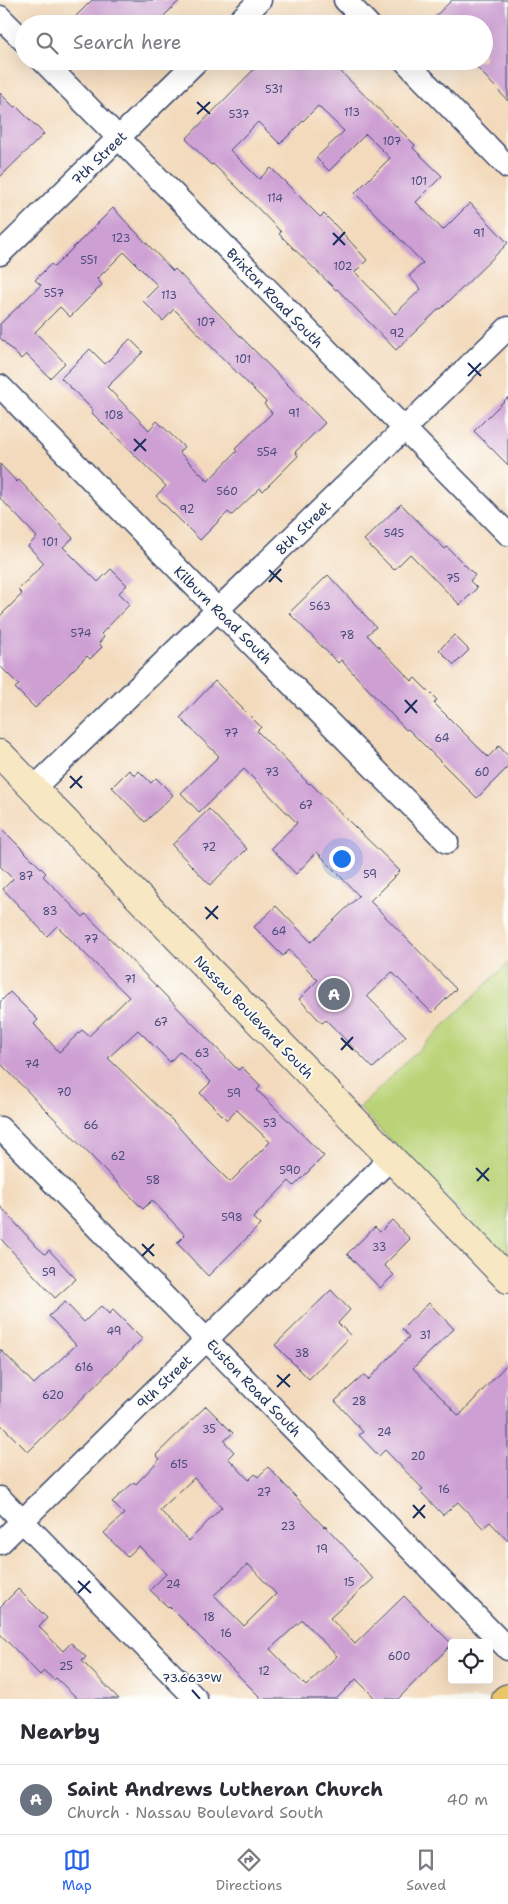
<!DOCTYPE html>
<html lang="en">
<head>
<meta charset="utf-8">
<style>
  body { margin:0; font-family:"Shantell Sans",sans-serif; background:#f7f7f7; color:#2b2b33 }
  .controls { position:absolute; right:15px; bottom:15px; display:grid; overflow:hidden; border-radius:5px; box-shadow:0 5px 20px #0002 }
  .controls button { width:45px; height:45px; display:grid; place-items:center; padding:0; border:0; border-bottom:1px solid #e1e1e2; background:#fff; color:#2b2b33; font:25px sans-serif }
  .you { position:absolute; left:341px; top:858px; width:18px; height:18px; margin:-12px; border:4px solid #fff; border-radius:50%; background:#1a73e8; box-shadow:0 0 0 8px #1a73e833 }
  .badge { display:grid; place-items:center; width:32px; height:32px; border-radius:50%; background:#2563eb; color:#fff; font-size:16px; font-weight:700 }
  .pin { position:absolute; translate:-50% -50%; border:2px solid #fff; box-shadow:0 1px 5px #0006 }
  .list { margin:0; padding:0; list-style:none }
  h2 { display:flex; justify-content:space-between; align-items:center; height:65px; margin:0; padding:0 20px; font-size:21px }
  h2 small { font-size:16px; font-weight:400; color:#7c7c81 }
  .list li { display:grid; grid-template-columns:32px 1fr auto; gap:15px; align-items:center; box-sizing:border-box; height:70px; padding:0 20px; border-top:1px solid #e1e1e2 }
  .list b { display:block; font-size:19px; white-space:nowrap }
  .list p { margin:0; font-size:16px; white-space:nowrap; color:#7c7c81 }
  .list em { font-size:16px; font-style:normal; color:#7c7c81 }
  .icon { flex:none; width:28px; height:28px; fill:none; stroke:currentColor; stroke-width:2; stroke-linecap:round; stroke-linejoin:round }
  .map { position:relative; flex:none; width:508px; height:1699px; overflow:hidden }
  .search { position:absolute; background:#fff; box-shadow:0 5px 20px #0002; left:15px; right:15px; top:15px; height:55px; display:flex; align-items:center; gap:12px; box-sizing:border-box; padding:0 18px; border-radius:28px; color:#7c7c81; font-size:19px }
  .sheet { height:135px; background:#fff }
  nav { display:flex; justify-content:space-around; align-items:center; box-sizing:border-box; height:70px; border-top:1px solid #e1e1e2; background:#fff; font-size:14px; color:#7c7c81 }
  nav a { display:grid; justify-items:center; gap:2px }
  nav .on { color:#2563eb }
  .map>svg:first-child { display:block }
  .green { fill:#bad377; stroke:#6a816a }
  .building { fill:#cd9fd3; fill-rule:evenodd }
  .lines { fill:none; stroke-linecap:round; stroke-linejoin:round }
  .minor-casing { stroke:#3b496c; stroke-width:25 }
  .secondary-casing { stroke:#3b496c; stroke-width:30 }
  .primary-casing { stroke:#3b496c; stroke-width:30 }
  .minor { stroke:#fff; stroke-width:22 }
  .secondary { stroke:#f7e8c3; stroke-width:28 }
  .primary { stroke:#ecc669; stroke-width:28 }
  .ticks { fill:none; stroke:#1b2f5e; stroke-width:2 }
  .labels { text-anchor:middle; dominant-baseline:central; stroke-width:4; stroke-linejoin:round; paint-order:stroke }
  .number-label { font-size:11px; fill:#484b7b }
  .street-label { font-size:14px; fill:#1b2f5e; stroke:#fdfcf7 }
  .ticks-label { font-size:12px; text-anchor:middle; fill:#1b2f5e; stroke:#fdfcf7; stroke-width:4; stroke-linejoin:round; paint-order:stroke }
</style>
</head>
<body>
<div class="map">
<svg width="508" height="1699" viewBox="0 0 508 1699">
  <rect width="100%" height="100%" fill="#fdfcf7"/>
  <filter id="ink" filterUnits="userSpaceOnUse"><feTurbulence type="fractalNoise" baseFrequency=".02" numOctaves="2"/><feDisplacementMap in="SourceGraphic" scale="10" xChannelSelector="R" yChannelSelector="G"/><feConvolveMatrix kernelMatrix="1 2 1 2 8 2 1 2 1" color-interpolation-filters="sRGB"/></filter>
  <filter id="wash" filterUnits="userSpaceOnUse"><feTurbulence type="fractalNoise" baseFrequency=".0096" numOctaves="4" result="noise"/><feDisplacementMap in="SourceGraphic" scale="20" xChannelSelector="R" yChannelSelector="G"/><feGaussianBlur stdDeviation="1.12" result="paint"/><feColorMatrix in="noise" values="0 0 0 0 0 0 0 0 0 0 0 0 0 0 0 0 0 1.4 0 .05"/><feComposite in="paint" operator="in"/></filter>
  <g filter="url(#wash)">
    <rect width="100%" height="100%" fill="#f3dabc"/>
    <path class="green" d="M508,963V1261L359,1108Z"/>
    <g id="blocks">
      <g class="building">
        <path d="M92,0H180L156,24H68Z"/>
        <path d="M452,0H508V101L471,61H484V24H427Z"/>
        <path d="M262,61H330L415,145L413,148L442,176L416,202L443,230L470,203L508,243L441,309L440,308L396,350L337,289L336,290L279,234L281,232L239,189L213,164L211,165L186,139ZM318,106L344,131L316,158L329,171L366,134L390,158L355,193L423,263L409,276L421,289L395,314L355,272L367,260L338,228L324,214L320,217L271,168L259,179L230,150L258,122L280,144Z"/>
        <path d="M0,93L14,107L16,106L44,134L0,177Z"/>
        <path d="M113,208L173,271L175,269L325,423L295,452L298,456L263,491L260,488L232,515L228,512L200,540L156,496L166,486L91,412L93,410L61,378L90,349L105,364L130,339L143,352L107,387L149,430L157,421L184,447L179,452L208,481L237,451L235,449L272,413L264,404L266,402L174,309L163,321L143,301L158,286L124,252L97,279L102,285L70,317L60,307L35,332L65,363L50,378L26,354L21,359L0,338V324L41,285L35,280L51,264L54,267Z"/>
        <path d="M508,397V465L474,431Z"/>
        <path d="M0,464L17,482L19,480L73,538L63,547L98,582L111,569L127,585L119,593L130,604L101,634L104,637L99,643L102,647L90,659L87,656L35,708L15,688L19,685L0,666V616L22,594L18,590L44,563L28,546L37,537L0,498Z"/>
        <path d="M401,504L445,549L447,547L475,575L470,581L477,588L460,605L410,554L394,570L364,540Z"/>
        <path d="M328,575L376,627L367,635L412,681L415,678L437,700L434,703L488,757L499,746L508,756V767L477,798L408,729L406,730L341,660L338,663L289,613Z"/>
        <path d="M454,635L469,650L454,665L439,650Z"/>
        <path d="M215,681L261,727L257,731L309,784L310,783L400,871L370,901L456,989L432,1013L392,972L367,996L406,1036L373,1068L326,1020L322,1023L299,999L318,980L289,950L283,956L254,927L276,906L311,942L359,896L317,852L296,874L271,848L297,823L244,769L199,812L181,793L219,756L180,718Z"/>
        <path d="M129,770L135,776L139,771L151,783L156,778L173,795L145,822L112,787Z"/>
        <path d="M209,809L247,849L210,885L172,845Z"/>
        <path d="M0,827L46,873L43,876L83,917L86,914L238,1070L242,1067L261,1086L257,1090L324,1156L294,1186L289,1181L253,1218L260,1225L208,1276L177,1243L185,1235L152,1200L143,1209L0,1063V1002L10,992L38,1020L34,1024L59,1052L82,1030L89,1036L129,997L57,926L47,936L3,889L13,879L0,866ZM138,1030L170,1062L180,1051L211,1082L200,1093L227,1120L237,1110L270,1142L230,1182L209,1161L173,1121L108,1058Z"/>
        <path d="M0,1206L37,1247L45,1254L49,1250L76,1279L55,1298L0,1238Z"/>
        <path d="M392,1220L410,1239L384,1265L394,1275L380,1288L347,1254L375,1227L380,1232Z"/>
        <path d="M331,1290L350,1310L338,1323L351,1336L309,1379L275,1345Z"/>
        <path d="M65,1302L84,1322L101,1306L109,1314L113,1310L142,1339L28,1452L0,1424V1349L34,1384L76,1345L49,1316Z"/>
        <path d="M429,1303L454,1329L413,1368L459,1416L508,1363V1541L490,1522L483,1528L458,1502L443,1515L420,1491L423,1489L385,1450L379,1456L359,1435L363,1432L335,1401L364,1375L368,1380L409,1337L402,1329Z"/>
        <path d="M206,1406L233,1433L224,1441L234,1452L228,1458L249,1480L255,1474L258,1477L268,1467L324,1527L325,1526L345,1547L373,1579L330,1618L355,1644L404,1596L452,1644L398,1699H376L356,1679L336,1699H262L169,1606L168,1607L150,1590L166,1574L139,1546L127,1557L104,1533L124,1514L112,1502L134,1482L136,1484L160,1459L156,1455ZM194,1478L222,1507L189,1541L160,1510ZM248,1564L276,1594L244,1626L214,1595ZM302,1620L337,1656L306,1686L270,1649Z"/>
        <path d="M18,1589L47,1618L39,1627L63,1651L71,1643L86,1657L82,1661L119,1699H78L56,1678L54,1680L44,1671L40,1675L0,1634V1607Z"/>
      </g>
    </g>
  </g>
  <g filter="url(#ink)">
    <use href="#blocks" fill-opacity="0" stroke="#3b496c" stroke-width="1"/>
    <g class="lines">
      <g class="minor-casing">
        <g id="minor">
          <path d="M345,0L368,24"/>
          <path d="M0,17L24,41"/>
          <path d="M236,24L260,0"/>
          <path d="M43,61L508,534"/>
          <path d="M405,61L508,167"/>
          <path d="M0,254L197,61"/>
          <path d="M0,386L218,610L447,842"/>
          <path d="M33,789L508,328"/>
          <path d="M0,1128L508,1649"/>
          <path d="M0,1498L196,1699"/>
          <path d="M0,1543L391,1158"/>
        </g>
      </g>
      <g class="secondary-casing">
        <path id="secondary" d="M0,754L508,1279"/>
      </g>
      <g class="primary-casing">
        <path id="primary" d="M506,1699L508,1698"/>
      </g>
      <use href="#minor" class="minor"/>
      <use href="#secondary" class="secondary"/>
      <use href="#primary" class="primary"/>
    </g>
  </g>
  <path class="ticks" d="M197,102L210,114M197,114L210,102M333,233L345,245M333,245L345,232M468,363L481,376M468,376L481,363M134,439L146,451M134,451L146,439M269,570L282,582M269,582L281,569M405,700L417,713M405,713L417,700M70,776L82,788M70,788L82,776M205,907L218,919M206,919L218,906M341,1038L353,1050M341,1050L353,1037M476,1168L489,1181M477,1181L489,1168M142,1244L154,1256M142,1256L154,1244M277,1375L290,1387M277,1387L290,1374M413,1505L425,1518M413,1518L425,1505M78,1581L91,1593M78,1593L90,1581M192,1690L200,1699"/>
  <g class="labels">
    <g class="number-label">
      <text x="274" y="89">531</text>
      <text x="352" y="112">113</text>
      <text x="239" y="114">537</text>
      <text x="392" y="141">107</text>
      <text x="419" y="181">101</text>
      <text x="275" y="198">114</text>
      <text x="479" y="233">91</text>
      <text x="121" y="238">123</text>
      <text x="89" y="260">551</text>
      <text x="343" y="266">102</text>
      <text x="54" y="293">557</text>
      <text x="169" y="295">113</text>
      <text x="206" y="322">107</text>
      <text x="397" y="333">92</text>
      <text x="243" y="359">101</text>
      <text x="294" y="413">91</text>
      <text x="114" y="415">108</text>
      <text x="267" y="452">554</text>
      <text x="227" y="491">560</text>
      <text x="187" y="509">92</text>
      <text x="394" y="533">545</text>
      <text x="50" y="542">101</text>
      <text x="453" y="578">75</text>
      <text x="320" y="606">563</text>
      <text x="81" y="633">574</text>
      <text x="347" y="635">78</text>
      <text x="231" y="733">77</text>
      <text x="442" y="738">64</text>
      <text x="272" y="772">73</text>
      <text x="482" y="772">60</text>
      <text x="306" y="805">67</text>
      <text x="209" y="847">72</text>
      <text x="370" y="874">59</text>
      <text x="26" y="876">87</text>
      <text x="50" y="911">83</text>
      <text x="279" y="931">64</text>
      <text x="91" y="939">77</text>
      <text x="130" y="979">71</text>
      <text x="161" y="1022">67</text>
      <text x="202" y="1053">63</text>
      <text x="32" y="1064">74</text>
      <text x="64" y="1092">70</text>
      <text x="234" y="1093">59</text>
      <text x="270" y="1123">53</text>
      <text x="91" y="1125">66</text>
      <text x="118" y="1156">62</text>
      <text x="290" y="1170">590</text>
      <text x="153" y="1180">58</text>
      <text x="232" y="1217">598</text>
      <text x="379" y="1247">33</text>
      <text x="49" y="1272">59</text>
      <text x="114" y="1331">49</text>
      <text x="425" y="1335">31</text>
      <text x="302" y="1353">38</text>
      <text x="84" y="1367">616</text>
      <text x="53" y="1395">620</text>
      <text x="359" y="1401">28</text>
      <text x="209" y="1429">35</text>
      <text x="384" y="1432">24</text>
      <text x="418" y="1456">20</text>
      <text x="179" y="1464">615</text>
      <text x="444" y="1489">16</text>
      <text x="264" y="1492">27</text>
      <text x="288" y="1526">23</text>
      <text x="322" y="1549">19</text>
      <text x="349" y="1582">15</text>
      <text x="173" y="1584">24</text>
      <text x="209" y="1617">18</text>
      <text x="226" y="1633">16</text>
      <text x="399" y="1656">600</text>
      <text x="66" y="1666">25</text>
      <text x="264" y="1671">12</text>
    </g>
    <g class="street-label">
      <text transform="translate(99 158) rotate(-44)">7th Street</text>
      <text transform="translate(275 298) rotate(46)">Brixton Road South</text>
      <text transform="translate(303 528) rotate(-44)">8th Street</text>
      <text transform="translate(223 615) rotate(45)">Kilburn Road South</text>
      <text transform="translate(254 1017) rotate(46)">Nassau Boulevard South</text>
      <text transform="translate(164 1382) rotate(-44)">9th Street</text>
      <text transform="translate(254 1388) rotate(46)">Euston Road South</text>
    </g>
  </g>
  <g class="ticks-label">
    <text x="192" y="1682">73.663°W</text>
  </g>
</svg>
<div class="controls">
<button><svg class="icon" aria-label="locate" viewBox="0 0 24 24"><circle cx="12" cy="12" r="6"/><path d="M12 2v4M12 18v4M2 12h4M18 12h4"/></svg></button>
</div>
<div class="you"></div>
<div class="pin badge" style="left:334px;top:994px;background:#6b7280">A</div>
<div class="search"><svg class="icon" aria-label="search" viewBox="0 0 24 24"><circle cx="10" cy="10" r="6"/><path d="M15 15l6 6"/></svg>Search here</div>
</div>
<section class="sheet">
<h2>Nearby<small></small></h2>
<ul class="list">
<li><span class="badge" style="background:#6b7280">A</span><div><b>Saint Andrews Lutheran Church</b><p>Church · Nassau Boulevard South</p></div><em>40 m</em></li>
</ul>
</section>
<nav>
<a class="on"><svg class="icon" aria-label="map" viewBox="0 0 24 24"><path d="M3 6l6-2 6 2 6-2v14l-6 2-6-2-6 2zM9 4v14M15 6v14"/></svg>Map</a>
<a><svg class="icon" aria-label="directions" viewBox="0 0 24 24"><path d="M12 3l9 9-9 9-9-9zM9 14v-3h6M13 9l2 2-2 2"/></svg>Directions</a>
<a><svg class="icon" aria-label="saved" viewBox="0 0 24 24"><path d="M7 4h10v16l-5-4-5 4z"/></svg>Saved</a>
</nav>
</body>
</html>
